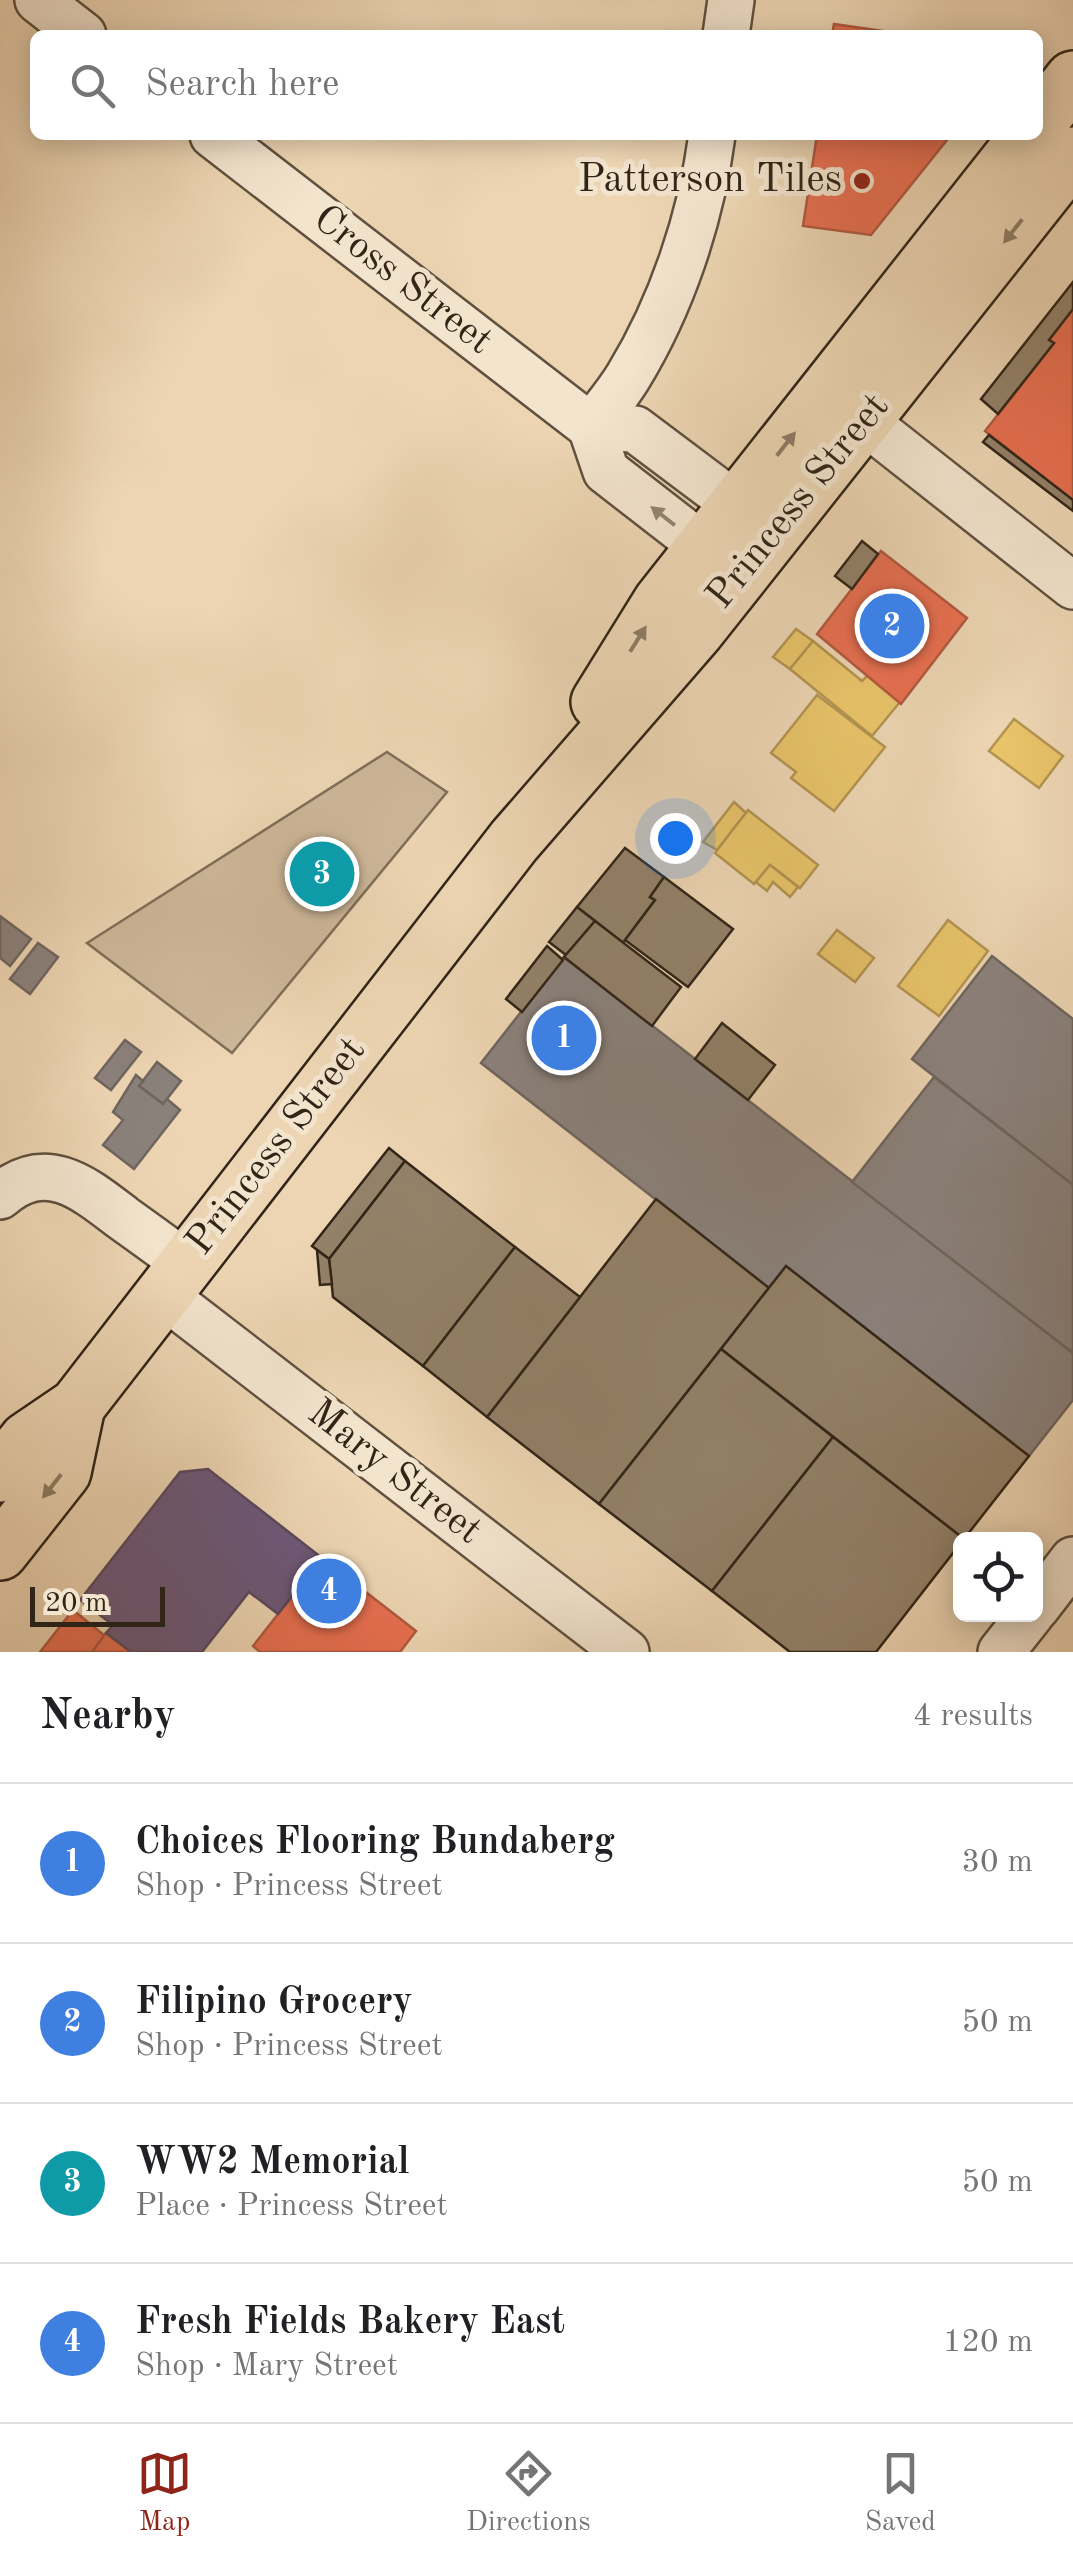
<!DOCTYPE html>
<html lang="en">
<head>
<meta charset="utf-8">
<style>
  body { margin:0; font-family:"Old Standard TT",serif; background:#f6f6f6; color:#202124 }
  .controls { position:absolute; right:30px; bottom:30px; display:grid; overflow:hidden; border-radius:15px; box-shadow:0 5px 25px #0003 }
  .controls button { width:90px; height:90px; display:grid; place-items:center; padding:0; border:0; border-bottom:2px solid #e0e0e0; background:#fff; color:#202124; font:50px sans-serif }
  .scale { position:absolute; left:30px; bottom:25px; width:135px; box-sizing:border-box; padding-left:10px; border:5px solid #312518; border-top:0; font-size:28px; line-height:35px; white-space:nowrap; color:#312518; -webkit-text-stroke:8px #f3e4ce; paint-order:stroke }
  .you { position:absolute; left:675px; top:838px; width:35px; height:35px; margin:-25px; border:8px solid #fff; border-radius:50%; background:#1a73e8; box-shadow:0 0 0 15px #1a73e833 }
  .badge { display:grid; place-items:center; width:65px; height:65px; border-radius:50%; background:#8f2418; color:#fff; font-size:32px; font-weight:700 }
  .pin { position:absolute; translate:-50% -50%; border:5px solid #fff; box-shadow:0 2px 10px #0006 }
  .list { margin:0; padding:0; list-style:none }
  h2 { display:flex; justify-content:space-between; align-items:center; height:130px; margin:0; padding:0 40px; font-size:42px }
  h2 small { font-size:32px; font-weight:400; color:#757577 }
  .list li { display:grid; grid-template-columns:65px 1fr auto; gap:30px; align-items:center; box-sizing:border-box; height:160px; padding:0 40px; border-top:2px solid #e0e0e0 }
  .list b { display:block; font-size:38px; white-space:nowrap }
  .list p { margin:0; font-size:32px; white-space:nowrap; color:#757577 }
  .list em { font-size:32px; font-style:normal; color:#757577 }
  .icon { flex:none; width:55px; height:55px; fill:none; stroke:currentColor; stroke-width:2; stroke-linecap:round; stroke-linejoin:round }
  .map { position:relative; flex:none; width:1073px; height:1652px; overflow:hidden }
  .search { position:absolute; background:#fff; box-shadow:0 5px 25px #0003; left:30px; right:30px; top:30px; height:110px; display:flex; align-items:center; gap:25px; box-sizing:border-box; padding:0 35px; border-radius:15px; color:#757577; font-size:38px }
  .sheet { height:770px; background:#fff }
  nav { display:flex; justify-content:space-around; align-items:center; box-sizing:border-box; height:140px; border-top:2px solid #e0e0e0; background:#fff; font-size:28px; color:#757577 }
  nav a { display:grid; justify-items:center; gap:5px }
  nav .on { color:#8f2418 }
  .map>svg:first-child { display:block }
  .green { fill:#cdb799; stroke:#7f6e58; stroke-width:2.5 }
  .homes { fill:#e9c46a; stroke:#b29451; stroke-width:2.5 }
  .shops { fill:#e76f51; stroke:#b05940; stroke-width:2.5 }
  .offices { fill:#6d597a; stroke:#5b495d; stroke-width:2.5 }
  .industry { fill:#8a817c; stroke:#6f655e; stroke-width:2.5 }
  .building { fill:#938169; stroke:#312518; stroke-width:2.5 }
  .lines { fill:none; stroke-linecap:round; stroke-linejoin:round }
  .minor-casing { stroke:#60513f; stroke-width:50 }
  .major-casing { stroke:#312518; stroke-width:60 }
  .minor { stroke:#f3e4ce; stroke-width:45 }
  .major { stroke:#edd5b3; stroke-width:55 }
  .oneway { fill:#8f7d66 }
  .oneway2 { fill:#928473 }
  .poi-dot { fill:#8f2418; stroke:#f3e4ce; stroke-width:4 }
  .labels { text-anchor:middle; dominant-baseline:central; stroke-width:10; stroke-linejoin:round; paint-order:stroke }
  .poi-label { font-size:40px; fill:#312518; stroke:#f3e4ce; text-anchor:end }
  .street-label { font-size:40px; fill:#312518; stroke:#f3e4ce }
</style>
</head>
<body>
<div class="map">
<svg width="1073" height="1652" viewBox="0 0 1073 1652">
  <rect width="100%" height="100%" fill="#edd5b3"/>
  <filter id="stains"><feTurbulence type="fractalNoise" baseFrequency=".002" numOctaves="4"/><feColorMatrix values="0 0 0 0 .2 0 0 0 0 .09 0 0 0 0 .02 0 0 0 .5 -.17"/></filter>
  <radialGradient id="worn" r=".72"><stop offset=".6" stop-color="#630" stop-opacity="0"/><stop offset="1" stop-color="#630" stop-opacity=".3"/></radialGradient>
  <path class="green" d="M387,752L447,792L232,1053L87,943Z"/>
  <g class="homes">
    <path d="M796,629L813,641L790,669L773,657Z"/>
    <path d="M813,641L862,681L868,675L900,702L872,736L790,669Z"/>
    <path d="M817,695L885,747L834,811L791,778L796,772L771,753Z"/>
    <path d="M1014,719L1063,756L1039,788L989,751Z"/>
    <path d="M734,802L746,813L717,850L703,842Z"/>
    <path d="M748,810L818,865L800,888L770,865L754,884L715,853Z"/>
    <path d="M770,865L798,887L790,897L773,882L767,891L756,882Z"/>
    <path d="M948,920L988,951L939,1016L898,986Z"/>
    <path d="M837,930L874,958L855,982L818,954Z"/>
  </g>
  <g class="shops">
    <path d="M834,24L911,35H832Z"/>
    <path d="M817,135H951L871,235L803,226Z"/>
    <path d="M1073,309V500L985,431L1054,343L1049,340Z"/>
    <path d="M881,551L967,618L901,704L817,634Z"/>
    <path d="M322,1558L416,1631L400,1652H260L253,1646Z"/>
    <path d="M73,1610L105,1636L92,1652H40Z"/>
    <path d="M106,1633L131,1652H92Z"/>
  </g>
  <path class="offices" d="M208,1469L322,1558L278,1614L249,1592L202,1652H131L106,1633L113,1625L80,1600L180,1472Z"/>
  <g class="industry">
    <path d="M0,916L31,939L10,966L0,958Z"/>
    <path d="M38,943L58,957L30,994L10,979Z"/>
    <path d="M992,956L1073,1019V1185L912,1059Z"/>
    <path d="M564,957L1073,1353V1400L1029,1456L786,1266L769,1288L481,1063Z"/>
    <path d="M125,1040L141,1052L111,1090L95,1078Z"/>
    <path d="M157,1062L181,1081L163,1104L139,1086Z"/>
    <path d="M136,1075L143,1081L139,1086L163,1104L167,1099L180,1110L134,1169L103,1145L123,1120L113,1112Z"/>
    <path d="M934,1077L1073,1185V1353L852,1182Z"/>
  </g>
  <g class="building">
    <path d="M1073,282V309L1049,340L1054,343L998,414L981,399Z"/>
    <path d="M989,435L1073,500V511L983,442Z"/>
    <path d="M862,541L878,554L852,589L835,576Z"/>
    <path d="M625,848L664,877L650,897L655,900L623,943L577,907Z"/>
    <path d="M664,877L733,929L688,987L625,940L655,900L650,897Z"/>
    <path d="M577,907L595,921L566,955L549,942Z"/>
    <path d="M595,921L681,987L652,1026L564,957Z"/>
    <path d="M547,946L563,960L522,1012L506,999Z"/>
    <path d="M722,1023L775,1065L748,1100L695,1059Z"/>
    <path d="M389,1148L405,1161L329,1259L312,1246Z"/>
    <path d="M405,1161L515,1247L423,1366L333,1297L329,1259Z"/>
    <path d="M656,1199L769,1288L599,1504L487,1417Z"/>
    <path d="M515,1247L580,1297L487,1417L423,1366Z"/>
    <path d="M317,1250L329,1259L332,1284L320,1285Z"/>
    <path d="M786,1266L1029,1456L964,1539L721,1349Z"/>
    <path d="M721,1349L833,1437L712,1591L599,1504Z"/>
    <path d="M833,1437L964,1539L960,1540V1544L876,1652H790L712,1591Z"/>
  </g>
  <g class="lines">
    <g class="minor-casing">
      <g id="minor">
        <path d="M38,0L83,35"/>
        <path d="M726,35L731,0"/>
        <path d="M213,135L591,427C603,411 617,395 628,377C672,305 701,218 712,135"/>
        <path d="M864,421L1073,586"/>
        <path d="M731,568L606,471L591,427L635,429L764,526"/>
        <path d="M0,1196C46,1156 84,1188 123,1218C144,1233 165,1248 186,1264"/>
        <path d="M162,1294L626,1652"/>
        <path d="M1036,1608L1073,1560"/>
        <path d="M1001,1652L1031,1614"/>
      </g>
    </g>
    <g class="major-casing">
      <g id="major">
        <path d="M1038,123L1073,79"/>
        <path d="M599,702L661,602L1029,135"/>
        <path d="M0,1474L27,1440L77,1406L514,841L697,630L1073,155"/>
        <path d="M0,1552L63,1472L77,1406"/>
      </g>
    </g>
    <use href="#minor" class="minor"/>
    <use href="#major" class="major"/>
  </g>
  <defs><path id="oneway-solid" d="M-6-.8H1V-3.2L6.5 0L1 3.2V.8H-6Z" transform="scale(2.5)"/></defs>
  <g class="oneway">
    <use href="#oneway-solid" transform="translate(1013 231) rotate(128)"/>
    <use href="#oneway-solid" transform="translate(786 444) rotate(-52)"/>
    <use href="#oneway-solid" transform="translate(638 639) rotate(-58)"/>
    <use href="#oneway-solid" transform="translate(52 1486) rotate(128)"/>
  </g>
  <use class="oneway2" href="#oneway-solid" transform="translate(663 516) rotate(-142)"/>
  <circle class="poi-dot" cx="862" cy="181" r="10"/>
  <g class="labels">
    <g class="poi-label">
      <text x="842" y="181">Patterson Tiles</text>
    </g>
    <g class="street-label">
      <text transform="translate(402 281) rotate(38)">Cross Street</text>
      <text transform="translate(799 502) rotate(-51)">Princess Street</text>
      <text transform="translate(277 1147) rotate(-52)">Princess Street</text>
      <text transform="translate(394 1473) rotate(38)">Mary Street</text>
    </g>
  </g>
  <rect width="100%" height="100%" filter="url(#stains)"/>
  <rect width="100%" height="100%" fill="url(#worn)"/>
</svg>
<div class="controls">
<button><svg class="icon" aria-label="locate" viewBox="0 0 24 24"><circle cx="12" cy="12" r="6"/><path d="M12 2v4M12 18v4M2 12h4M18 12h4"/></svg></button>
</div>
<div class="scale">20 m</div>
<div class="you"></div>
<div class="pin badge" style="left:564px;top:1038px;background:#3f7fe0">1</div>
<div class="pin badge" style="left:892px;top:626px;background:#3f7fe0">2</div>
<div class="pin badge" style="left:322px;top:874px;background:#0f9aa8">3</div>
<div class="pin badge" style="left:329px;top:1591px;background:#3f7fe0">4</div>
<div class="search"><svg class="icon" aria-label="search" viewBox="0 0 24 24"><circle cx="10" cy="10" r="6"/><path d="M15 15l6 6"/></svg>Search here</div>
</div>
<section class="sheet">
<h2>Nearby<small>4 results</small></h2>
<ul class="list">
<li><span class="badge" style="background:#3f7fe0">1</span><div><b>Choices Flooring Bundaberg</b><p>Shop · Princess Street</p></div><em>30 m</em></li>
<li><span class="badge" style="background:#3f7fe0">2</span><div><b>Filipino Grocery</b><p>Shop · Princess Street</p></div><em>50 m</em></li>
<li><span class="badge" style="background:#0f9aa8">3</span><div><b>WW2 Memorial</b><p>Place · Princess Street</p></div><em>50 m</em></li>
<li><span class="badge" style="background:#3f7fe0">4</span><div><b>Fresh Fields Bakery East</b><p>Shop · Mary Street</p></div><em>120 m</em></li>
</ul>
</section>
<nav>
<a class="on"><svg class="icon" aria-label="map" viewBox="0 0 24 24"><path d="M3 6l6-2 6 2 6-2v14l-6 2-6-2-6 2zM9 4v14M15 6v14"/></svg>Map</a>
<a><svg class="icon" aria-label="directions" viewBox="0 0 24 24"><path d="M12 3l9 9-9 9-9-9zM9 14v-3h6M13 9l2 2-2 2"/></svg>Directions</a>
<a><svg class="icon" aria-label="saved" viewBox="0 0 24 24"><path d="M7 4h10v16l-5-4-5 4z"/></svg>Saved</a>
</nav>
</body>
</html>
